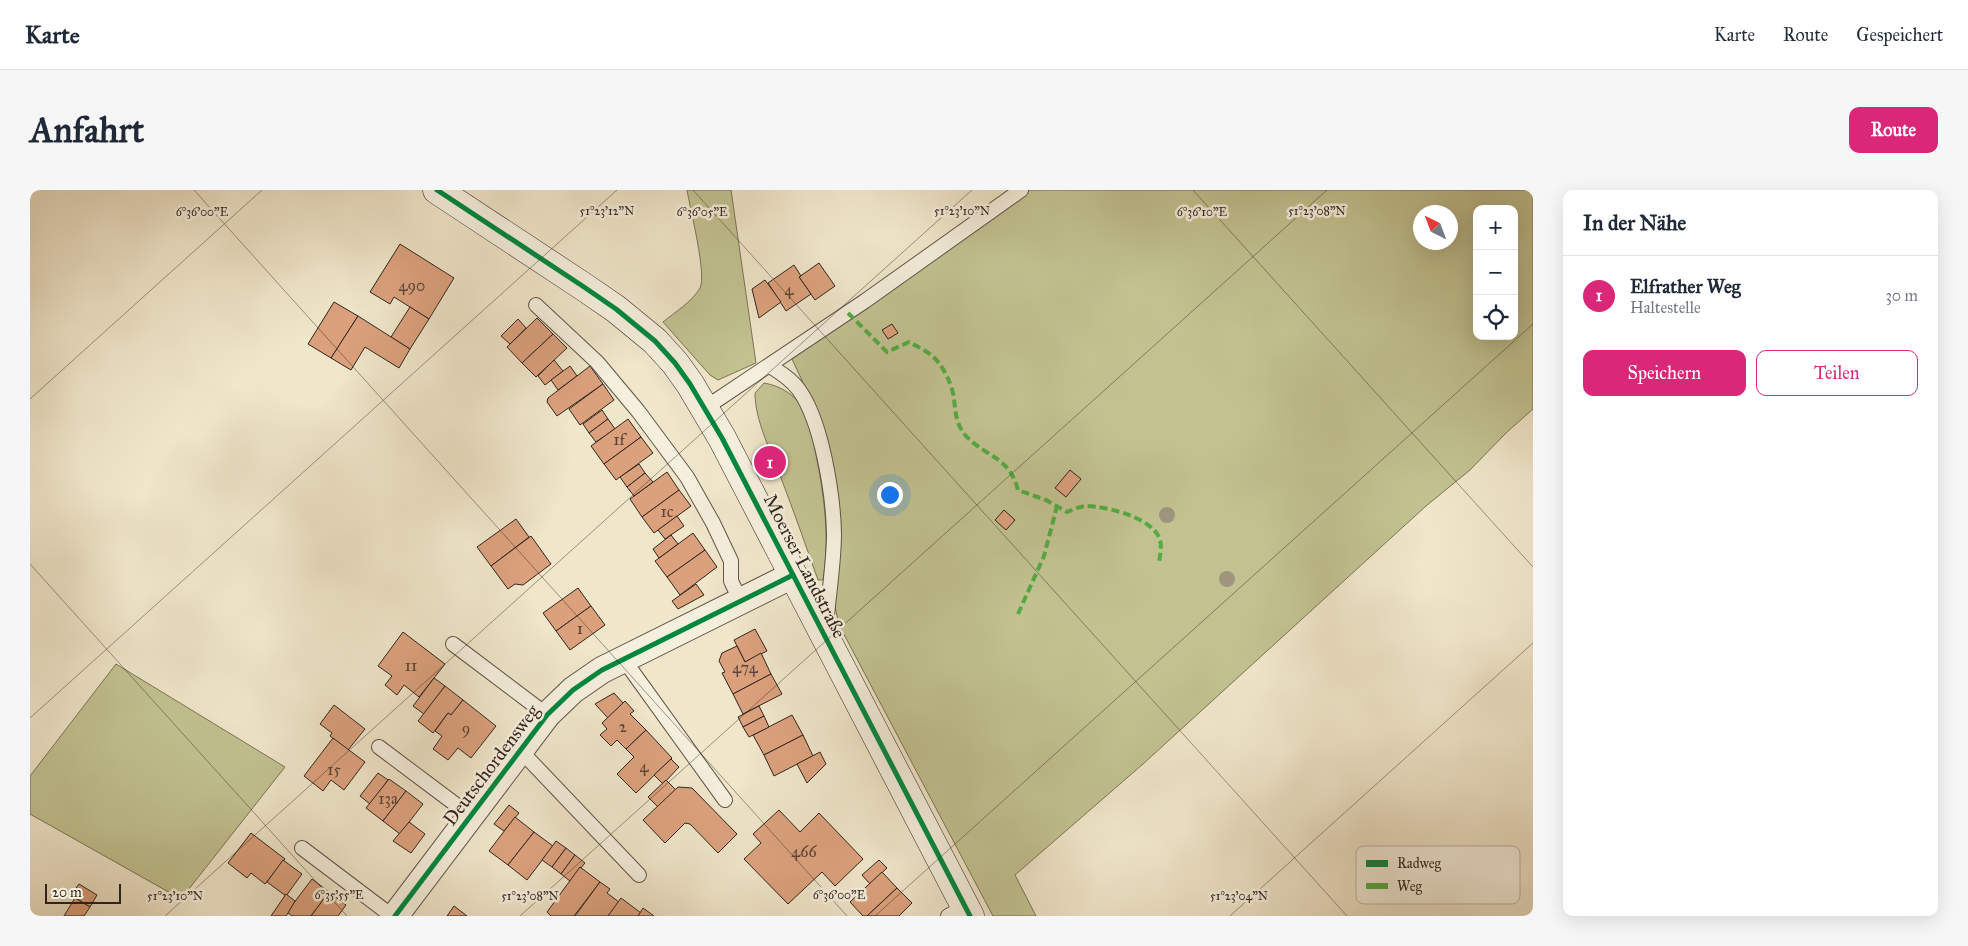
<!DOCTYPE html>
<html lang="de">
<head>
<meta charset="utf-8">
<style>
  body { margin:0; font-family:"IM FELL Great Primer",serif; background:#f6f6f7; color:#1f2937 }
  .controls { position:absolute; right:15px; top:15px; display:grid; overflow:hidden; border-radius:10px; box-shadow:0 5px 20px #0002 }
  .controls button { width:45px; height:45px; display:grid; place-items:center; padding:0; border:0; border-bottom:1px solid #e0e1e3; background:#fff; color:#1f2937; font:25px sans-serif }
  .compass { position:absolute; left:1383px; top:15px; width:45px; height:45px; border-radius:50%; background:#fff; box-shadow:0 5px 20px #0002; rotate:318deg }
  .scale { position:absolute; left:15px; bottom:12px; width:76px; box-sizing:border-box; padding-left:5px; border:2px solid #31241e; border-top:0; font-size:14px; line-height:18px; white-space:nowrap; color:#31241e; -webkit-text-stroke:4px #f5efdd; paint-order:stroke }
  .you { position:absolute; left:859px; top:304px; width:18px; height:18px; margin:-12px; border:4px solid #fff; border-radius:50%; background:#1a73e8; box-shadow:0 0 0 8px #1a73e833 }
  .badge { display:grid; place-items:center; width:32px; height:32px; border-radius:50%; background:#db2777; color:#fff; font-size:16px; font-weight:700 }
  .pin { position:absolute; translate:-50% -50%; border:2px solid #fff; box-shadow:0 1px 5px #0006 }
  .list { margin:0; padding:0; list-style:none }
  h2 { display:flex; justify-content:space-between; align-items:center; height:65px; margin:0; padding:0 20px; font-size:21px }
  h2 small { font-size:16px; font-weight:400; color:#747a83 }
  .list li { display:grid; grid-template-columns:32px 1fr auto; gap:15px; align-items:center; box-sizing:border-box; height:80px; padding:0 20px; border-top:1px solid #e0e1e3 }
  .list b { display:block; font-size:19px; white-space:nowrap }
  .list p { margin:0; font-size:16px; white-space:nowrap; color:#747a83 }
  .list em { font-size:16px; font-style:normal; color:#747a83 }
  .actions { display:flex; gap:10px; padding:15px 20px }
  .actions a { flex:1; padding:11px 0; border:1px solid #db2777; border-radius:10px; text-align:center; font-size:18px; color:#db2777 }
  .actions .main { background:#db2777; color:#fff }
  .icon { flex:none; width:28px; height:28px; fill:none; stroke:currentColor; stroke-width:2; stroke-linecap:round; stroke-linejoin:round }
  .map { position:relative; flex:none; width:1503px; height:726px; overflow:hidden; border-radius:10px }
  header { display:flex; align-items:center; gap:30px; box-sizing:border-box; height:70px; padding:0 25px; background:#fff; border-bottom:1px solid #e0e1e3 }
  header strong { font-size:24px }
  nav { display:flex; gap:28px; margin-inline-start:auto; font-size:18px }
  .intro { display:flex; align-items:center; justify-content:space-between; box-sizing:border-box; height:120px; padding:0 30px }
  h1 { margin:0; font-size:35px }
  .button { padding:12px 22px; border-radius:10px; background:#db2777; color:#fff; font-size:18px; font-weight:700 }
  main { display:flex; gap:30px; padding:0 30px }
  aside { flex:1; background:#fff; border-radius:10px; box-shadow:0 5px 20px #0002 }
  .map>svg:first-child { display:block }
  .green { fill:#c2c291; stroke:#7a7358; fill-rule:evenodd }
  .building { fill:#dba17d; stroke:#31241e }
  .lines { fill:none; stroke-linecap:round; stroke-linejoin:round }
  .lane-casing { stroke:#615449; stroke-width:16 }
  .street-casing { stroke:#615449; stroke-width:28 }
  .secondary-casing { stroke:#31241e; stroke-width:29 }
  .lane { stroke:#f5efdd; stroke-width:14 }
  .street { stroke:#f5efdd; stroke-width:26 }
  .secondary { stroke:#f5efdd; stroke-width:28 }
  .quiet { stroke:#54aa43; stroke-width:4; stroke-dasharray:8 4; stroke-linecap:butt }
  .cycleway-casing { stroke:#f5efdd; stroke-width:8 }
  .cycleway { stroke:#00873e; stroke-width:5 }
  .tree { fill:#9f957e }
  .ticks { fill:none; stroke:#31241e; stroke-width:1; stroke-opacity:0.45 }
  .labels { text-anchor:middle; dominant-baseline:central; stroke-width:5; stroke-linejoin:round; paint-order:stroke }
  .number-label { font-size:16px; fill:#5c4336 }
  .street-label { font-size:19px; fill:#31241e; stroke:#f5efdd }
  .key { fill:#f5efdd; stroke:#bab2a4; stroke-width:1 }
  .key-label { font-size:14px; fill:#31241e }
  .ticks-label { font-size:12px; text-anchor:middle; fill:#31241e; stroke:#f5efdd; stroke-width:5; stroke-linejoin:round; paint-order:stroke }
</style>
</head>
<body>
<header>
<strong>Karte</strong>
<nav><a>Karte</a><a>Route</a><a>Gespeichert</a></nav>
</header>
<div class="intro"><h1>Anfahrt</h1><a class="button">Route</a></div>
<main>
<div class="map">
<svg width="1503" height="726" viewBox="0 0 1503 726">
  <rect width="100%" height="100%" fill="#f0e6ca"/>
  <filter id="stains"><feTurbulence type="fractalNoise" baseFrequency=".004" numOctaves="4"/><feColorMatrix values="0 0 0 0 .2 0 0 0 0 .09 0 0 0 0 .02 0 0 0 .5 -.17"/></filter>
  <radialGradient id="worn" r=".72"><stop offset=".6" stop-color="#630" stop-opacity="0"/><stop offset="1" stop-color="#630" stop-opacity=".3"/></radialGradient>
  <g class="green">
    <path d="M657,0H701L726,173L688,190L680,185L633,132C645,122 662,112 670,98C677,85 660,18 657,0Z"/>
    <path d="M1000,0H1503V219L1476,243L1440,280L1396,316L1113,574L985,685L1006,726H963L809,435L804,412L807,382L783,214L762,169ZM1447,19H1484V146H1447ZM1390,22H1420V52H1390Z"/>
    <path d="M734,193C752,196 767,206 776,223C781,234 783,249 785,260C794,304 800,346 793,390H788C776,356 764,322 751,288C741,261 725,231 725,203Z"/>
    <path d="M86,474L255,577L151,709L0,624V586Z"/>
  </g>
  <g class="building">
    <path d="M370,54L424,88L399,129L364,107L360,114L340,102Z"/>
    <path d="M789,73L805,96L785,110L769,87Z"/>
    <path d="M764,75L771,86L769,87L781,104L756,121L738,93Z"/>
    <path d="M735,90L751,112L729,128L722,99Z"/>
    <path d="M304,112L328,126L301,168L278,154Z"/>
    <path d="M380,117L399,129L380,159L361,147Z"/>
    <path d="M328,126L380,159L369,178L335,157L321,180L301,168Z"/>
    <path d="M507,128L523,144L492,173L477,157Z"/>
    <path d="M488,129L496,138L480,154L471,146Z"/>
    <path d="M862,134L868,143L858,149L852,140Z"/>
    <path d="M523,144L537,158L506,187L492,173Z"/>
    <path d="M524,170L533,181L515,195L508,186Z"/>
    <path d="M540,176L547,186L528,200L521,190Z"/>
    <path d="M560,176L573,194L527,226L517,212L518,208Z"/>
    <path d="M573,194L584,210L550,235L539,219Z"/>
    <path d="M572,220L578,229L559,243L553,234Z"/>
    <path d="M578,229L585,239L566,252L559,243Z"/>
    <path d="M598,229L611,247L574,274L561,256Z"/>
    <path d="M611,247L623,263L586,290L574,274Z"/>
    <path d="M609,274L615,283L597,297L590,287Z"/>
    <path d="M1040,280L1051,289L1036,307L1025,298Z"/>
    <path d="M637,282L649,300L612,327L600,309Z"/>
    <path d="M615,283L623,292L604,306L597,297Z"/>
    <path d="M649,300L661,316L624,343L612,327Z"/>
    <path d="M974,320L985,330L976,340L965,330Z"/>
    <path d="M647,326L654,336L635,349L628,340Z"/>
    <path d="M486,329L499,347L461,376L447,357Z"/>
    <path d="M663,343L675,360L637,387L625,371Z"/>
    <path d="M641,345L648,354L629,368L623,359Z"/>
    <path d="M501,346L521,374L493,395L485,394L478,399L461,376Z"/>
    <path d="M675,360L687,377L650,405L637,387Z"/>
    <path d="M666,394L674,405L648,419L642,411Z"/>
    <path d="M548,398L561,416L526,441L513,423Z"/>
    <path d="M561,416L575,435L540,460L526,441Z"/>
    <path d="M725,439L737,461L715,472L704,450Z"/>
    <path d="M373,442L415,474L389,507L374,495L367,505L355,495L362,486L348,476Z"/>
    <path d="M707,456L715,472L731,463L741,484L703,504L692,483L695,482L689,471L692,463Z"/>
    <path d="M741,484L752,504L713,524L703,504Z"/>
    <path d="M404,488L415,496L394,524L383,516Z"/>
    <path d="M415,496L433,510L421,525L418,523L403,543L388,531Z"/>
    <path d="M584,503L593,513L578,528L565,514Z"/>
    <path d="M433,510L466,536L441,568L428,558L418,570L403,559L412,546L405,541L418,523L421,525Z"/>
    <path d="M595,511L604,521L600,524L616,540L596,559L587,550L581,556L570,545L577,539L572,533Z"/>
    <path d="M304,515L335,539L318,560L300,546L302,543L290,534Z"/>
    <path d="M729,516L734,526L713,537L708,527Z"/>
    <path d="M762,525L773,545L734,565L723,545Z"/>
    <path d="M734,526L739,537L719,547L713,537Z"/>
    <path d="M616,540L642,568L606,603L587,584L604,567L596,559Z"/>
    <path d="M773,545L783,566L744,586L734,565Z"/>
    <path d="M303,548L335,572L314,600L301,590L293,601L274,586Z"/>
    <path d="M790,562L796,574L777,593L767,574Z"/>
    <path d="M641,569L649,577L633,594L624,585Z"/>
    <path d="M348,583L358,590L340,614L330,606Z"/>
    <path d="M359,589L376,601L353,631L336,618Z"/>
    <path d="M636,590L646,600L628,617L618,607Z"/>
    <path d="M648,597L662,598L707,644L688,663L660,634L655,633L635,653L613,630Z"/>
    <path d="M376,601L393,614L370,644L353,631Z"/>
    <path d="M479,615L489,623L474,641L464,634Z"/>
    <path d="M749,620L770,642L789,623L833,669L805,696L792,682L758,714L714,669L731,653L723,644Z"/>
    <path d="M485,627L504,642L478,675L459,661Z"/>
    <path d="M379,632L395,644L381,663L363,651Z"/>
    <path d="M504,642L523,656L497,690L478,675Z"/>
    <path d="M221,643L255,669L235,694L221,683L217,688L198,673Z"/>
    <path d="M526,651L536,658L522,677L512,670Z"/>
    <path d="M536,658L545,665L531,684L522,677Z"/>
    <path d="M545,665L555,673L540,691L531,684Z"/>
    <path d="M253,670L272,684L256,706L237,692Z"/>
    <path d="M849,670L857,678L840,694L832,685Z"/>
    <path d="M550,677L570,692L544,726H521L517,722Z"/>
    <path d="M852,682L867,698L837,726H833L820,712Z"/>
    <path d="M282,689L299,702L281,726H262L257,722Z"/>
    <path d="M570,692L580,699L577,703L589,712L578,726H545Z"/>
    <path d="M49,694L67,705L60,717L41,705Z"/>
    <path d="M867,698L882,713L869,726H837Z"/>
    <path d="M299,702L316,715L308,726H281Z"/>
    <path d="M256,704L265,711L258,723L256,726H241Z"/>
    <path d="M45,708L60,717L54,726H34Z"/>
    <path d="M591,708L611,723L608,726H578Z"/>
    <path d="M424,716L437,726H417Z"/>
    <path d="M613,718L624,726H608Z"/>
  </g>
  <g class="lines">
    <g class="lane-casing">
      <g id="lane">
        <path d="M506,115L567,172L608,221L657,287L683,333L701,371V391L711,412"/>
        <path d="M740,176C751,183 762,190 769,200C792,232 803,304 804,343C804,375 798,407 796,438"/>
        <path d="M675,218L835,111L991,0"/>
        <path d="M423,454L517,525"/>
        <path d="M594,470L695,610"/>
        <path d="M349,557L441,626"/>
        <path d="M490,560L609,685"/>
        <path d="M272,658L362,726"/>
        <path d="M918,726L935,717"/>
      </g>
    </g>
    <g class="street-casing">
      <path id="street" d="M365,726L517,525L543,500L572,480L763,385"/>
    </g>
    <g class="secondary-casing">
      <path id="secondary" d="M407,0L554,97L586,119L625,151L645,173L660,194L692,248L940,726"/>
    </g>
    <use href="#lane" class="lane"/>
    <use href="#street" class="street"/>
    <use href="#secondary" class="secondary"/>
    <g class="quiet">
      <path d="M818,123L857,162L879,152C888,157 902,163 908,172C915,181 920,191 923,203C926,219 924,232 936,246C957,268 979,266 988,300L1016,310L1037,322C1043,320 1050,316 1056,316C1076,316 1124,328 1130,350C1132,356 1130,366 1129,373"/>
      <path d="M988,424L1014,366L1027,316"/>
    </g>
    <g class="cycleway-casing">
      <g id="cycleway">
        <path d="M407,0L554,97L586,119L625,151L645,173L660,194L692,248L940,726"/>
        <path d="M365,726L517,525L543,500L572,480L763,385"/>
      </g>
    </g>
    <use href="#cycleway" class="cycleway"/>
  </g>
  <g class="tree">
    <circle cx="1137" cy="325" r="8"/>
    <circle cx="1197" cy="389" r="8"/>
  </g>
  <path class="ticks" d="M164,0L817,726M663,0L1317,726M1163,0L1503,377M0,209L232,0M0,374L317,726M0,528L587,0M135,726L942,0M490,726L1297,0M845,726L1503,134M1200,726L1503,453"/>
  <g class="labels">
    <g class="number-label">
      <text x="382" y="95">490</text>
      <text x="759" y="99">4</text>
      <text x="589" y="249">1f</text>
      <text x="637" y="321">1c</text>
      <text x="550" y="438">1</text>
      <text x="381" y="475">11</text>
      <text x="715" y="477">474</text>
      <text x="593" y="536">2</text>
      <text x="436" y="538">9</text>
      <text x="614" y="576">4</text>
      <text x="304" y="579">15</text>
      <text x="358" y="608">13a</text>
      <text x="774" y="661">466</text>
    </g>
    <g class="street-label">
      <text transform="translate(775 376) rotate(63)">Moerser Landstraße</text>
      <text transform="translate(461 575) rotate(-53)">Deutschordensweg</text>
    </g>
  </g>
  <rect x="1326" y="656" width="164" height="58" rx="8" class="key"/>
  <rect x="1336" y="670" width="22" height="7" fill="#00873e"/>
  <rect x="1336" y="693" width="22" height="6" fill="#54aa43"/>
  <g class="key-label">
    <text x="1367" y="678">Radweg</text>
    <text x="1367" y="701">Weg</text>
  </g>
  <g class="ticks-label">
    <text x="577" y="25">51°23'12"N</text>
    <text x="932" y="25">51°23'10"N</text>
    <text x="1287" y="25">51°23'08"N</text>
    <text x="172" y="26">6°36'00"E</text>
    <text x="1172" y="26">6°36'10"E</text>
    <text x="672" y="26">6°36'05"E</text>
    <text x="309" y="709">6°35'55"E</text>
    <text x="809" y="709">6°36'00"E</text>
    <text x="145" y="710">51°23'10"N</text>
    <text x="500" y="710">51°23'08"N</text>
    <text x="1209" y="710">51°23'04"N</text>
  </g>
  <rect width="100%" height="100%" filter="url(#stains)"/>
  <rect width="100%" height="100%" fill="url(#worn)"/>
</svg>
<div class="controls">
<button>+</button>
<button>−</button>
<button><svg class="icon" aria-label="locate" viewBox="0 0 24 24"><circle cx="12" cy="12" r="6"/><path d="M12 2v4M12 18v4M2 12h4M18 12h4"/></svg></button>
</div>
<svg class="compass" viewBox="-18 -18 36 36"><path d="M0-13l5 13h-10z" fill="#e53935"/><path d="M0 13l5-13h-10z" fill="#747a83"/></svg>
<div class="scale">20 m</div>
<div class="you"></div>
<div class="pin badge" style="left:740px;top:272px">1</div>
</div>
<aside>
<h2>In der Nähe<small></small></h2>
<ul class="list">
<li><span class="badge">1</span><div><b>Elfrather Weg</b><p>Haltestelle</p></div><em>30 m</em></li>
</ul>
<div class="actions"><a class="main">Speichern</a><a>Teilen</a></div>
</aside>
</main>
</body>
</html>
